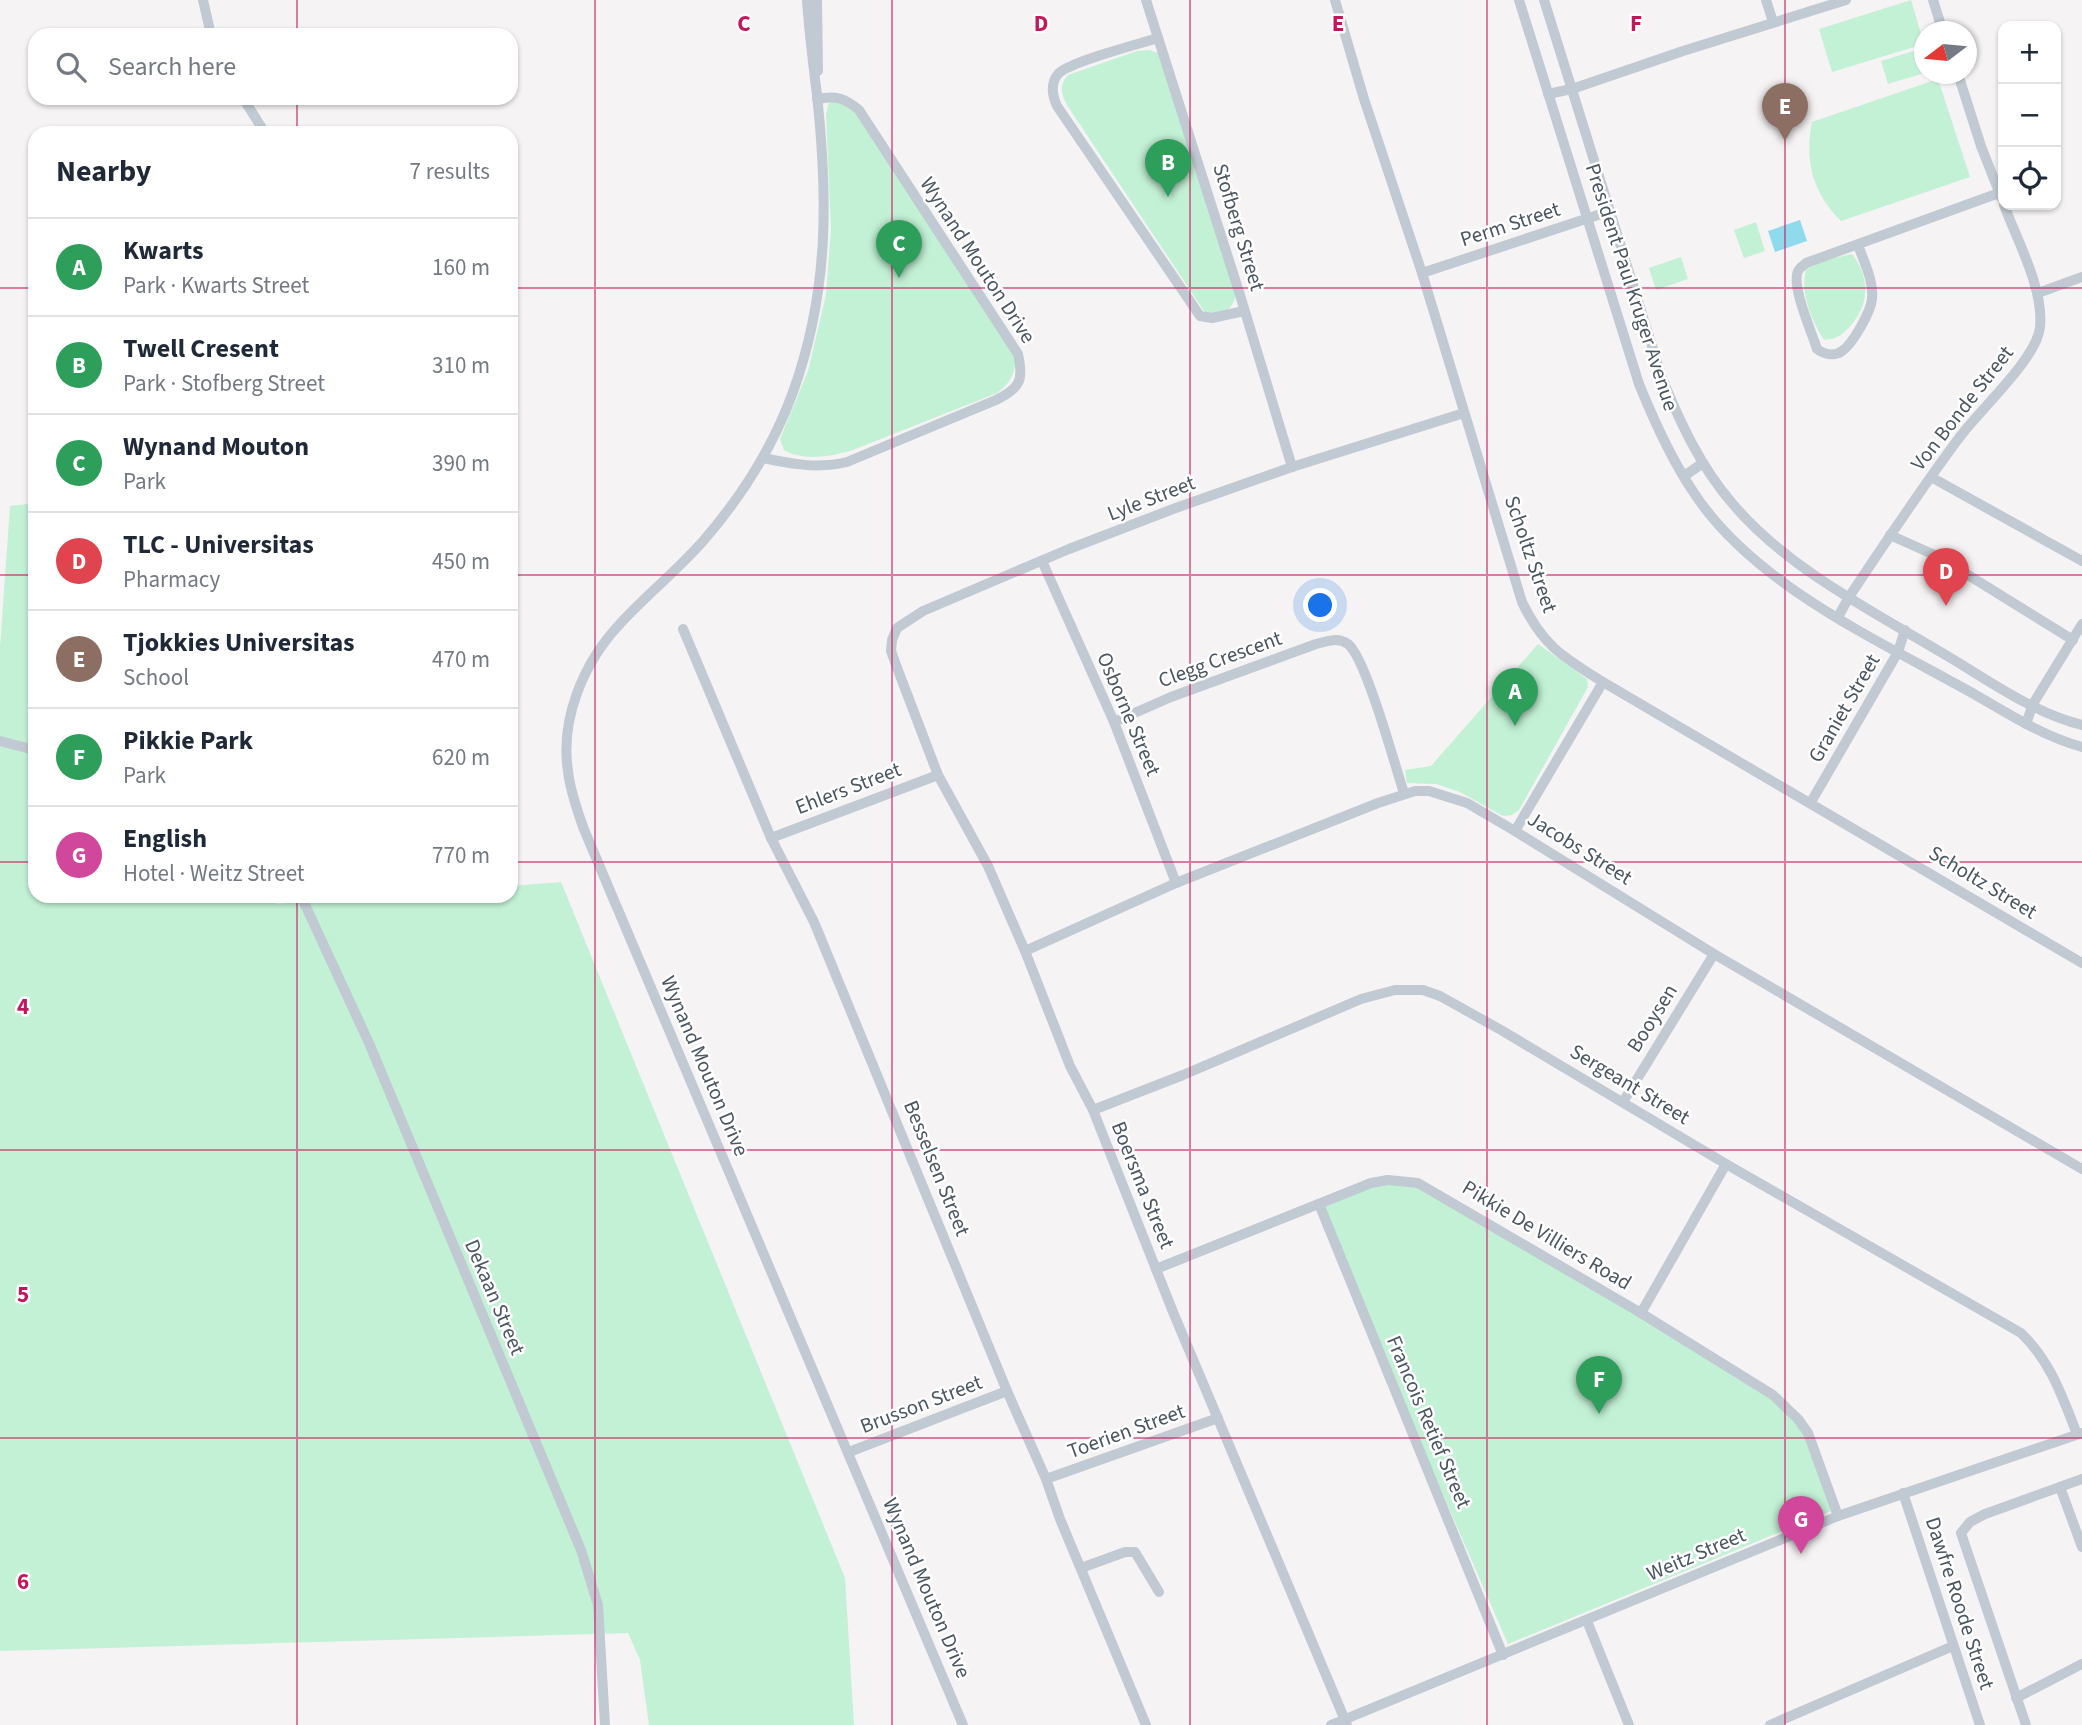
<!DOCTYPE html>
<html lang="en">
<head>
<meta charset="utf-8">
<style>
  body { margin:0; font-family:"Source Sans 3",sans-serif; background:#f2f2f3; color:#1f2937 }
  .controls { position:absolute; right:21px; top:21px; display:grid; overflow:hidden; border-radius:14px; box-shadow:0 2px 5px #0004 }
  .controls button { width:63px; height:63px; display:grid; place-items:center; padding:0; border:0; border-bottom:2px solid #e0e1e3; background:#fff; color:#1f2937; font:35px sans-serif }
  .compass { position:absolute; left:1914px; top:21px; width:63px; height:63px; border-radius:50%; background:#fff; box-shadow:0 2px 5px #0004; rotate:254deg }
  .you { position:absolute; left:1321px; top:606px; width:24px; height:24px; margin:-18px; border:5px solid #fff; border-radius:50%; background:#1a73e8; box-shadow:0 0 0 10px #1a73e833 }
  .badge { display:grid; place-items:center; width:46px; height:46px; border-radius:50%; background:#7c3aed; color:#fff; font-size:23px; font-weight:700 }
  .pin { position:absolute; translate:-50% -58px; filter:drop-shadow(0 2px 4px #0008) }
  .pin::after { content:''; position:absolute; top:37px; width:24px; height:21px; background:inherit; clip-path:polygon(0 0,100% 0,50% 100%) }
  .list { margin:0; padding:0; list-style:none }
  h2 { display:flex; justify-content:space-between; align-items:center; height:91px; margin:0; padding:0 28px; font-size:30px }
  h2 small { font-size:23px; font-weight:400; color:#747a83 }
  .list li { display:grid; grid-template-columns:46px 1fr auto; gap:21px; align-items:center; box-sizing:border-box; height:98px; padding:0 28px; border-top:2px solid #e0e1e3 }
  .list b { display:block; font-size:26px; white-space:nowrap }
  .list p { margin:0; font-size:23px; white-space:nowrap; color:#747a83 }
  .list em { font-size:23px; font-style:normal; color:#747a83 }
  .icon { flex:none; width:38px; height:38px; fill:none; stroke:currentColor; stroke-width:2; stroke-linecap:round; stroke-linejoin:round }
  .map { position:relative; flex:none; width:2082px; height:1725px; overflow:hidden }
  .search { position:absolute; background:#fff; box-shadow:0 2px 5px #0004; left:28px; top:28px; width:490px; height:77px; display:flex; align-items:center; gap:18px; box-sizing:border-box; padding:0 24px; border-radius:21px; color:#747a83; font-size:26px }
  .panel { position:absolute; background:#fff; box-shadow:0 2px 5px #0004; left:28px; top:126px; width:490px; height:777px; border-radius:21px }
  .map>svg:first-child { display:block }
  .green { fill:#c3f1d5 }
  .water { fill:#90daee }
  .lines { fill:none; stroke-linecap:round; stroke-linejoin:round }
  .minor { stroke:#c1cad2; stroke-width:10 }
  .grid { fill:none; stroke:#c2185b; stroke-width:2; stroke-opacity:0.55 }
  .labels { text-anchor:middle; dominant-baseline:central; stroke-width:5; stroke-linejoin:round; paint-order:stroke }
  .street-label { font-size:21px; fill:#4a5661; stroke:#fff }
  .grid-label { font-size:23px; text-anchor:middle; font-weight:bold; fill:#c2185b; stroke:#fff; stroke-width:5; stroke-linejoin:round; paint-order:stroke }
</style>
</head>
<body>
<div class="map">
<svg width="2082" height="1725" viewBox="0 0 2082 1725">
  <rect width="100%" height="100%" fill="#f5f3f3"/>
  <g class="green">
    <path d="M1911,0L1924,44L1832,72L1819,29Z"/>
    <path d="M1924,48V73L1888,84L1881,61Z"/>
    <path d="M1150,50L1161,54L1238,288C1232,311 1229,312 1206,314L1067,105C1061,93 1059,85 1068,75L1137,51Z"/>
    <path d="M1938,79L1970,177L1841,221C1813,194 1804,160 1812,122Z"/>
    <path d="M835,98L851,100L1015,346C1017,367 1015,380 997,393L853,450C832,456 804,462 784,450L780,439L808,371L826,295L831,229L826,114L829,103Z"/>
    <path d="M1756,222L1765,251L1744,258L1734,230Z"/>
    <path d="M1852,254C1868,275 1870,299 1855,320C1846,332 1839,339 1824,340C1811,320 1800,292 1806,269L1822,261Z"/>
    <path d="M1681,257L1688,279L1656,290L1649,268Z"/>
    <path d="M35,503V896H273L276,904L383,896H511V886L561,882L845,1578L854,1725H649L640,1660L628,1633L0,1651V648L10,506Z"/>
    <path d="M1538,644L1587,679L1588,687L1519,810L1512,815L1503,816L1460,792L1436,784L1407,783L1405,770L1431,766Z"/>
    <path d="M1367,1181H1411L1773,1396L1806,1431L1836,1509L1508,1644L1386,1363L1321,1205Z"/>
  </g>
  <path class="water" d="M1800,220L1807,241L1775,252L1768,231Z"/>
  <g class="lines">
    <g class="minor">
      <path d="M203,0L211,35"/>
      <path d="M807,0C809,32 813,63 817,95C828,199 829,292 793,392C773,447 742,496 704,540C677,571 645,596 618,626C583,664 560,720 568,771C570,791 577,809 583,827L963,1725"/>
      <path d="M817,0L818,71"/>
      <path d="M1146,0L1240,295L1292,467"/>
      <path d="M1335,0L1364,99L1422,273L1522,602C1543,646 1563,657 1603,682L2082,963"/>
      <path d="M1519,0L1639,384C1654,421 1671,459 1694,493C1751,580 1865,634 1954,683C1996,705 2035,734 2082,747"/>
      <path d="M1544,0L1662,378C1680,422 1700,466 1732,503C1787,569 1876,613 1949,657C1991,682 2034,713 2082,725"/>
      <path d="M1766,0L1773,22"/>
      <path d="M1933,0L1943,32"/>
      <path d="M1158,38C1139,44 1069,62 1058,74C1050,84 1052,95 1057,106L1200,316L1212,318L1244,311"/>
      <path d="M1958,74L1981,146L2001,197"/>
      <path d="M1548,94L1572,89L1683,51L1846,0"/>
      <path d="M243,98L265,133"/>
      <path d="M1858,245C1864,262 1874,281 1872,299C1871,311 1853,344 1842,351C1834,357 1824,354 1817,349C1812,333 1791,286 1798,271C1800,267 1803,266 1806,263L1999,193"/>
      <path d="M1422,273L1610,211"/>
      <path d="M2038,293L2082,277"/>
      <path d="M763,458C792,464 818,469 847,462L996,400C1020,388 1024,381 1018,354L859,110C845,98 835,95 817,99"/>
      <path d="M1684,476L1703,463"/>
      <path d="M1931,477L2082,561"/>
      <path d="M1890,535L1939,557L2073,640"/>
      <path d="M1042,561L1114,722L1176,883"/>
      <path d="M1838,617L1849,597C1885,543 1920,490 1959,438C1979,410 2037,359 2040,327C2044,289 2017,240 2004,205"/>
      <path d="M683,629L771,838L814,922L1007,1391L1046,1479L1060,1519L1146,1725"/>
      <path d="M1114,722L1171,697L1316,644C1327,641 1338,637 1348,644C1366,658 1395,766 1404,793"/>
      <path d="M2026,724L2033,704L2082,624"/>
      <path d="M0,741L35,750"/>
      <path d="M1811,802L1898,652L1905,630"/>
      <path d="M1515,831L1603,682"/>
      <path d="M771,838L938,775"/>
      <path d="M301,896L369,1043L581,1550L598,1605L605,1725"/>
      <path d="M1025,951L1176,883L1378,803L1415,791H1429L1467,803L1515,831L1714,954L2082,1169"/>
      <path d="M1623,1102L1714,954"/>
      <path d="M1093,1110L1183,1075L1361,999L1395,990H1423L1440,996L1501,1030L1726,1164L2021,1333C2051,1362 2062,1396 2077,1434"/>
      <path d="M1319,1204L1503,1655"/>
      <path d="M1156,1269L1371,1183L1388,1180L1418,1183L1641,1313L1773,1395L1798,1419L1808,1433L1838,1516"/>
      <path d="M1641,1313L1726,1164"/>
      <path d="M849,1452L1007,1391"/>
      <path d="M1046,1479L1218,1418"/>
      <path d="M2060,1487L2082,1547"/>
      <path d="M1903,1493L1980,1725"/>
      <path d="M1081,1568L1125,1552H1135L1159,1592"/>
      <path d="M1587,1621L1629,1725"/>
      <path d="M2016,1698L2082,1664"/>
      <path d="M1331,1725L1838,1516L2082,1433"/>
      <path d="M1347,1725L1173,1312L1093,1110L1070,1066L1025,951L988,866L938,775L896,665L891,651L892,640L897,628L923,611L1069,549L1173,509L1292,467L1464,413"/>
      <path d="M1770,1725L1953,1646"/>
      <path d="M2026,1725L1961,1533L1970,1522L1985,1514L2082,1479"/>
    </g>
  </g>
  <path class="grid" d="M297,0V35M595,0V1725M892,0V1725M1190,0V1725M1487,0V1725M1785,0V1725M297,98V133M0,288H35M511,288H2082M0,575H35M511,575H2082M0,862H35M511,862H2082M297,896V1725M0,1150H2082M0,1438H2082"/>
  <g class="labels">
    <g class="street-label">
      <text transform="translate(1510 224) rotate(-18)">Perm Street</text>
      <text transform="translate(1239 227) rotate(73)">Stofberg Street</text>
      <text transform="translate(978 260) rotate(57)">Wynand Mouton Drive</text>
      <text transform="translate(1632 287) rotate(72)">President Paul Kruger Avenue</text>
      <text transform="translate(1962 408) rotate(-52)">Von Bonde Street</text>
      <text transform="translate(1151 498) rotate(-21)">Lyle Street</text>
      <text transform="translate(1531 554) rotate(71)">Scholtz Street</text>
      <text transform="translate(1220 659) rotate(-20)">Clegg Crescent</text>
      <text transform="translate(1844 708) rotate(-60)">Graniet Street</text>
      <text transform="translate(1129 714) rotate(67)">Osborne Street</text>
      <text transform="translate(848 788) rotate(-21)">Ehlers Street</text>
      <text transform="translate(1580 848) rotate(32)">Jacobs Street</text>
      <text transform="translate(1983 882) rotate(31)">Scholtz Street</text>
      <text transform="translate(1652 1018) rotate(-58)">Booysen</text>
      <text transform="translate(705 1066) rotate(67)">Wynand Mouton Drive</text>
      <text transform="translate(1630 1084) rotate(31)">Sergeant Street</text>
      <text transform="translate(937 1168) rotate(68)">Besselsen Street</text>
      <text transform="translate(1143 1185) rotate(68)">Boersma Street</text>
      <text transform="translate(1547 1235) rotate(31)">Pikkie De Villiers Road</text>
      <text transform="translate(495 1297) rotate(67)">Dekaan Street</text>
      <text transform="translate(921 1404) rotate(-21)">Brusson Street</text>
      <text transform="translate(1429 1422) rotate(67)">Francois Retief Street</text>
      <text transform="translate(1126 1431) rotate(-20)">Toerien Street</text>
      <text transform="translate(1696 1554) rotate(-23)">Weitz Street</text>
      <text transform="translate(927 1588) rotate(67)">Wynand Mouton Drive</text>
      <text transform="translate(1960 1603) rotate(72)">Dawfre Roode Street</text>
    </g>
  </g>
  <g class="grid-label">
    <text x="744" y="31">C</text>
    <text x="1041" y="31">D</text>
    <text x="1338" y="31">E</text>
    <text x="1636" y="31">F</text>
    <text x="23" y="1014">4</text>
    <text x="23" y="1302">5</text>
    <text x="23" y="1589">6</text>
  </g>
</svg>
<div class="controls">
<button>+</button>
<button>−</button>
<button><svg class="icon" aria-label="locate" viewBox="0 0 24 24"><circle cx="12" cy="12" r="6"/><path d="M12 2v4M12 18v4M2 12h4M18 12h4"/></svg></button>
</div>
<svg class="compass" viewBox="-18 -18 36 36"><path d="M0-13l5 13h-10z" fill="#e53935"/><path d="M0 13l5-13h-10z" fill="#747a83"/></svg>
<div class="you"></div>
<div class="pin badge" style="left:1515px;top:726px;background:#2e9e5b">A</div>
<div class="pin badge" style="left:1168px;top:197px;background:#2e9e5b">B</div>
<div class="pin badge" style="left:899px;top:278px;background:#2e9e5b">C</div>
<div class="pin badge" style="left:1946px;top:606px;background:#e0444e">D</div>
<div class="pin badge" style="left:1785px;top:141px;background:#8d6e63">E</div>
<div class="pin badge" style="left:1599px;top:1414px;background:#2e9e5b">F</div>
<div class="pin badge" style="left:1801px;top:1554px;background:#d1479c">G</div>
<div class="search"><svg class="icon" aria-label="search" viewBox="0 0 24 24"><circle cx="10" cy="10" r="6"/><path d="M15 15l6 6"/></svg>Search here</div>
<section class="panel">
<h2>Nearby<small>7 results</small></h2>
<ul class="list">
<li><span class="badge" style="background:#2e9e5b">A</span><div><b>Kwarts</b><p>Park · Kwarts Street</p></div><em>160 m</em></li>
<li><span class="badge" style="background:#2e9e5b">B</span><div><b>Twell Cresent</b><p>Park · Stofberg Street</p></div><em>310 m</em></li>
<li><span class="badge" style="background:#2e9e5b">C</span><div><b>Wynand Mouton</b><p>Park</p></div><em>390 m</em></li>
<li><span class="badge" style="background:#e0444e">D</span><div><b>TLC - Universitas</b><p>Pharmacy</p></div><em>450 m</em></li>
<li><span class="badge" style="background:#8d6e63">E</span><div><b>Tjokkies Universitas</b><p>School</p></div><em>470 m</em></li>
<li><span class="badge" style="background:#2e9e5b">F</span><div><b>Pikkie Park</b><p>Park</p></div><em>620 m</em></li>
<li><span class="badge" style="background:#d1479c">G</span><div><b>English</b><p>Hotel · Weitz Street</p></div><em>770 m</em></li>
</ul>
</section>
</div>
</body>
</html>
